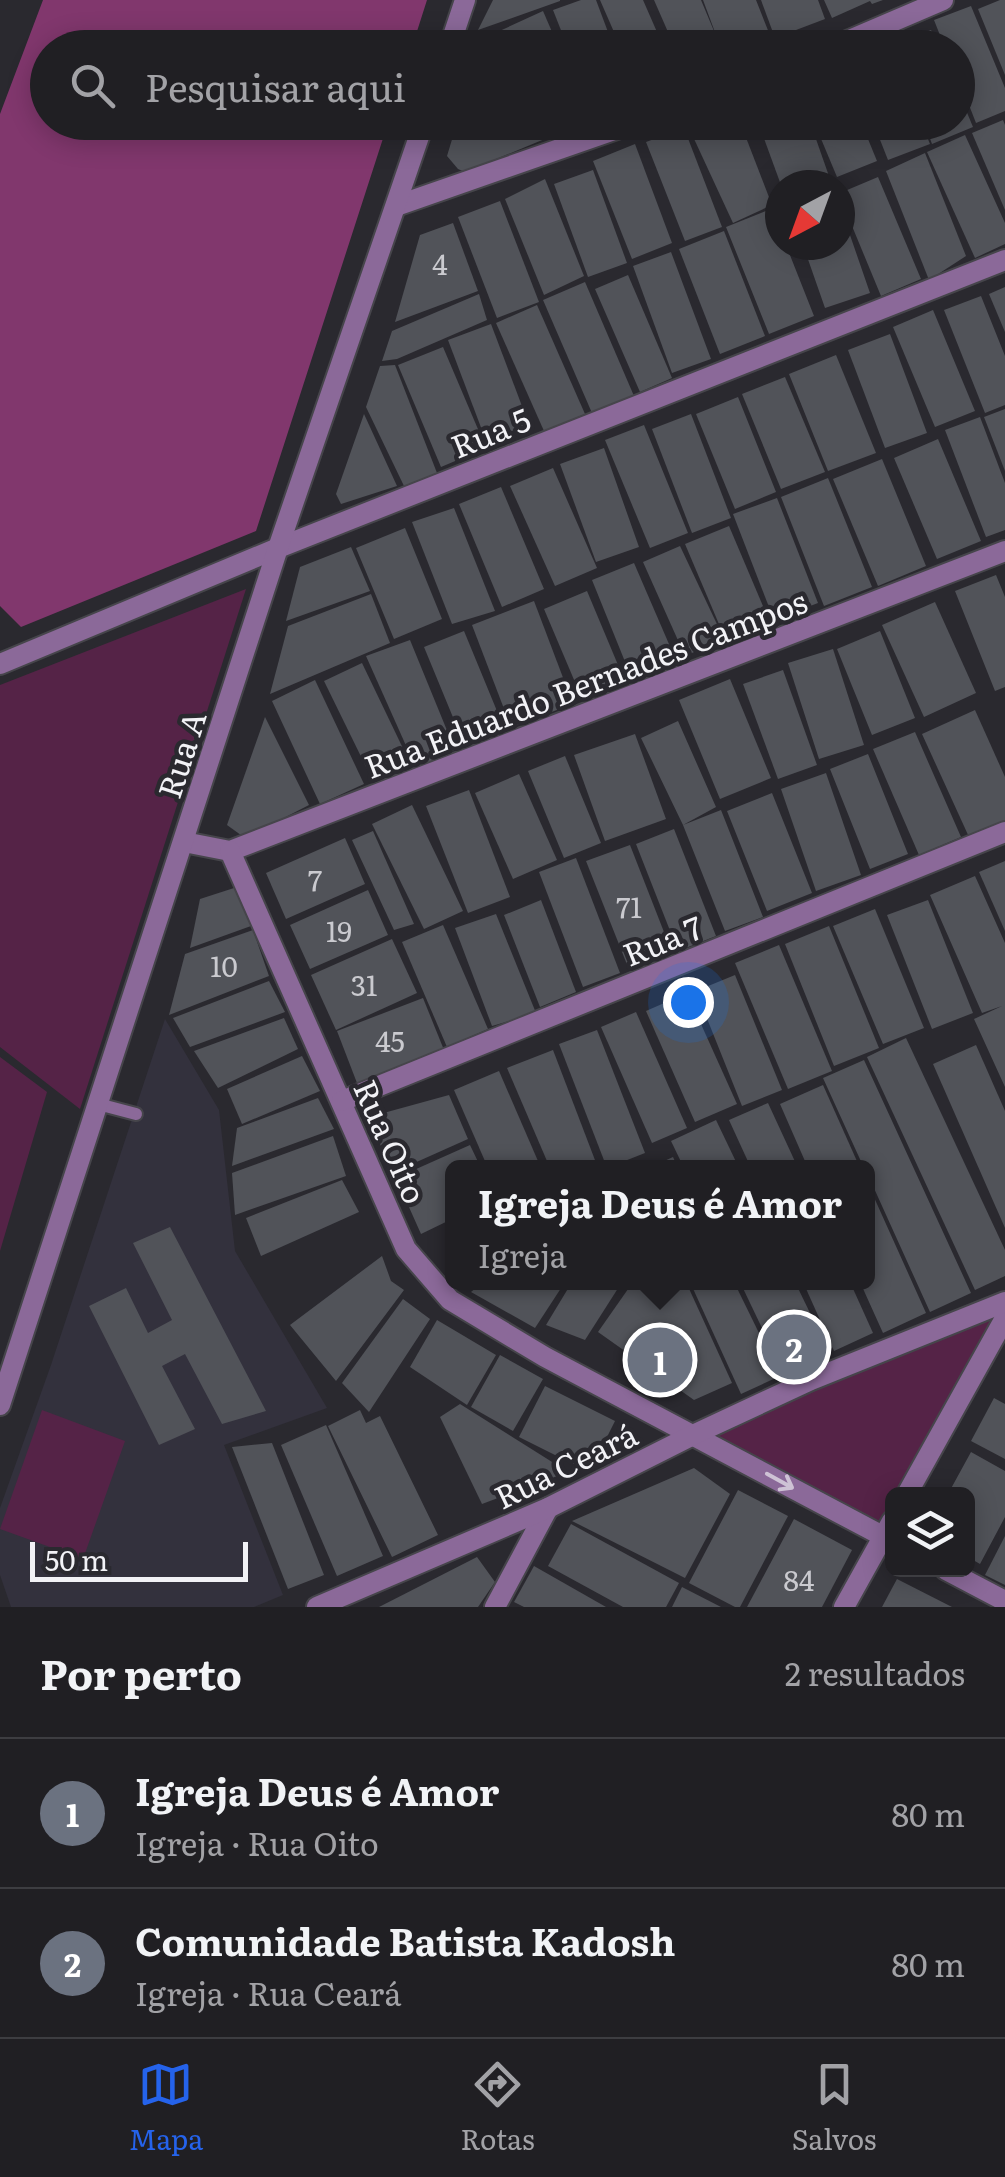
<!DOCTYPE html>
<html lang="pt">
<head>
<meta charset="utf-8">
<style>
  body { margin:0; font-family:Literata,serif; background:#2d2c30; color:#f1f3f6 }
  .controls { position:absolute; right:30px; bottom:30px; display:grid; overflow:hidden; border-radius:15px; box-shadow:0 5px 25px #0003 }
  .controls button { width:90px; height:90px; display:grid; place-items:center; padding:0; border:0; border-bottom:2px solid #3d3d41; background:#201f23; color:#f1f3f6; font:50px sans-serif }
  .compass { position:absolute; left:765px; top:170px; width:90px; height:90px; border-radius:50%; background:#201f23; box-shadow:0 5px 25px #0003; rotate:221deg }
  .scale { position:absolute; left:30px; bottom:25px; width:218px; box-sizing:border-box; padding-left:10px; border:5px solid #f2f2f6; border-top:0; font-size:28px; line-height:35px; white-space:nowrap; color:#f2f2f6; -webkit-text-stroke:8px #2a292f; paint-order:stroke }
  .you { position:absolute; left:688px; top:1002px; width:35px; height:35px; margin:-25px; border:8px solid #fff; border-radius:50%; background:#1a73e8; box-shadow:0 0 0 15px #1a73e833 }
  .badge { display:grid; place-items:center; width:65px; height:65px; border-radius:50%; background:#2563eb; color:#fff; font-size:32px; font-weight:700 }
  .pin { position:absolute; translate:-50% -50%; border:5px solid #fff; box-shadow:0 2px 10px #0006 }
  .popup { position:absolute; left:445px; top:1160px; width:430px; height:130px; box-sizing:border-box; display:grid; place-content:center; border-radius:15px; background:#201f23; filter:drop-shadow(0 2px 8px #0005); font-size:32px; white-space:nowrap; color:#a2a2a6 }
  .popup b { font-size:38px; color:#f1f3f6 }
  .popup::after { content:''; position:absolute; left:50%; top:100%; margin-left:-20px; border:20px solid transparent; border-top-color:#201f23 }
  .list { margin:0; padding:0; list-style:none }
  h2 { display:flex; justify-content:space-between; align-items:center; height:130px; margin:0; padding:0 40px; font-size:42px }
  h2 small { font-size:32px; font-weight:400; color:#a2a2a6 }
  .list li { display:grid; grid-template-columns:65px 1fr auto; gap:30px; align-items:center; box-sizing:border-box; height:150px; padding:0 40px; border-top:2px solid #3d3d41 }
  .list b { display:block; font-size:38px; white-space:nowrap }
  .list p { margin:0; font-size:32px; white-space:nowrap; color:#a2a2a6 }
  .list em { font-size:32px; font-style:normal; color:#a2a2a6 }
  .icon { flex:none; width:55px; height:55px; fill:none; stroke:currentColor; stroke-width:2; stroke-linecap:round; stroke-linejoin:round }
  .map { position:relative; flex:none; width:1005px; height:1607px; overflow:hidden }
  .search { position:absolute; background:#201f23; box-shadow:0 5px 25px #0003; left:30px; right:30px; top:30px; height:110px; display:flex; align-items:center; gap:25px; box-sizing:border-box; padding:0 35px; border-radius:55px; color:#a2a2a6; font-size:38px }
  .sheet { height:430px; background:#201f23 }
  nav { display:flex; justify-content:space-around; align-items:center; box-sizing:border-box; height:140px; border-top:2px solid #3d3d41; background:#201f23; font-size:28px; color:#a2a2a6 }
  nav a { display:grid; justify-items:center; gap:5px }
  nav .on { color:#2563eb }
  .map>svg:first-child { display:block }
  .built { fill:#33313d }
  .green { fill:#552347 }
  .forest { fill:#81376d }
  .building { fill:#515359 }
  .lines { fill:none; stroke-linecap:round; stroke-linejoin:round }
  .service-casing { stroke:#46454b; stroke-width:16 }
  .minor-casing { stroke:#46454b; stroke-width:24 }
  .tertiary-casing { stroke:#46454b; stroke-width:24 }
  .service { stroke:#8b6999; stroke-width:12 }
  .minor { stroke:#8b6999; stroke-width:20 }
  .tertiary { stroke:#8b6999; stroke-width:20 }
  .oneway { stroke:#cec2d5 }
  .labels { text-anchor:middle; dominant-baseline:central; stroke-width:9; stroke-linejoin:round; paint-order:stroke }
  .number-label { font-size:28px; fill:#cacacf }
  .street-label { font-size:32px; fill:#f2f2f6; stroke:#2a292f }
</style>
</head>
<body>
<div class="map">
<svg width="1005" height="1607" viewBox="0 0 1005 1607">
  <rect width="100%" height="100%" fill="#2a292f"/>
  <path class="built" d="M165,1019L219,1110L235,1251L327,1408L224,1445L283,1595L254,1607H11L0,1575V1508L51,1365Z"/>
  <g class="green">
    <path d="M246,589L80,1109L0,1047V685Z"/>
    <path d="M0,1057L47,1092L0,1251Z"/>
    <path d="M1005,1302L907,1494H892V1521L884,1537L695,1434Z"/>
    <path d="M42,1410L125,1441L83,1559L0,1529Z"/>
  </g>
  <path class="forest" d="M43,0H427L412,47L48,48V122L388,123L256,531L21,627L0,606V114Z"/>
  <g class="building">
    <path d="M493,0H560V1L478,30Z"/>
    <path d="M581,0H596L614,48H568L553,10Z"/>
    <path d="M600,0H643L664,48H621Z"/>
    <path d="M654,0H701L719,43L703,0H756L773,43L761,48H675Z"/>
    <path d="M761,0H818L825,19L775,38Z"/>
    <path d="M824,0H883L872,4L870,1L832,18Z"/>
    <path d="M1000,0H1005V75L978,9Z"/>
    <path d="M971,6L1005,88V111L976,123L958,77V48H945L934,20Z"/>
    <path d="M543,11L559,48H488L493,34Z"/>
    <path d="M931,30L939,48H887V47Z"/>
    <path d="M958,91L973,127L932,144L924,122H958Z"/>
    <path d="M1003,120L1005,125V210L972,133Z"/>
    <path d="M702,122H740L772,205L733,223L689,128Z"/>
    <path d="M758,122H810L830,179L815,185H781Z"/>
    <path d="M814,122H861L877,161L837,177Z"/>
    <path d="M873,122H921L930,144L888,160Z"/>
    <path d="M457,123H583L465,172L458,169L447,156Z"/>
    <path d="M684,128L722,227L685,241L646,142Z"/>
    <path d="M965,135L1005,223V244L975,258L927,152Z"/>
    <path d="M635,144L672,243L632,259L593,161Z"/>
    <path d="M925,153L966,256L929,280L886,171Z"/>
    <path d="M593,170L627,263L588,277L554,184Z"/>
    <path d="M878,177L921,279L881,296L840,197V193Z"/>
    <path d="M545,179L584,276L544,295L505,199Z"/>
    <path d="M500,201L539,302L497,318L458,217Z"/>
    <path d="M771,209L780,231V245H786L814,316L769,334L726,227Z"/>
    <path d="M841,209L870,293L825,308L803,245H840Z"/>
    <path d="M453,223L478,291L395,322L420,235Z"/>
    <path d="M724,231L765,336L720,354L679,249Z"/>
    <path d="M671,252L711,359L672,373L633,266Z"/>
    <path d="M628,275L672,378L640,392L595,289Z"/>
    <path d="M585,282L634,396L592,413L543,300Z"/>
    <path d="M1005,287V332L989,294Z"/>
    <path d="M479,294L487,320L397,359L382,361L392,331Z"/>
    <path d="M981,296L1005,356V405L985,413L944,310Z"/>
    <path d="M537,305L585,414L544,431L496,323Z"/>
    <path d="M933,310L975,411L935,427L893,327Z"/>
    <path d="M491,324L531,430L488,446L448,340Z"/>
    <path d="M890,334L927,433L885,448L848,350Z"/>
    <path d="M443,347L486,448L441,467L398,365Z"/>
    <path d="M836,355L876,453L828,471L789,374Z"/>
    <path d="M395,365L437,473L404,486L366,407L380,366Z"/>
    <path d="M785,377L825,472L781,489L742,394Z"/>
    <path d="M738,397L776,492L735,509L696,414Z"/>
    <path d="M1005,409V471L984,417Z"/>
    <path d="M364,414L397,486L341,504L336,494Z"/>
    <path d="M691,414L731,518L692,533L652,429Z"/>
    <path d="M980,417L1005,483V530L986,537L945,430Z"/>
    <path d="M644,425L688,533L650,548L605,440Z"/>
    <path d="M938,439L981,541L937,559L894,458Z"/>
    <path d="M604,448L639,547L596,562L560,464Z"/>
    <path d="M882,459L926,566L878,586L833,479Z"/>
    <path d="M553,468L597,568L555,586L510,486Z"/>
    <path d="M828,478L872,587L824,606L781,497Z"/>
    <path d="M501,487L544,589L502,607L459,504Z"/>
    <path d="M777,498L818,603L774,620L733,514Z"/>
    <path d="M454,508L495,611L452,624L412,522Z"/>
    <path d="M729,526L771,625L727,643L685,544Z"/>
    <path d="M405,528L442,619L394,639L356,548Z"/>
    <path d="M680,546L724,639L685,656L643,562Z"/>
    <path d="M351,547L370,591L286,621L300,567Z"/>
    <path d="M634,563L678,665L632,679L592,580Z"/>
    <path d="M996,575L1005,597V687L995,691L955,591Z"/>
    <path d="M587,591L626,684L583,701L544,609Z"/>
    <path d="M371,594L390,643L270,694L288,626Z"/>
    <path d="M534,601L573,704L511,727L472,625Z"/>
    <path d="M935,602L976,693L924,717L882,625Z"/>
    <path d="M464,631L504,728L464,744L424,647Z"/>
    <path d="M880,631L915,718L872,735L837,649Z"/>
    <path d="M410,640L455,750L416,768L366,656Z"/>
    <path d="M833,649L864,745L819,759L788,663Z"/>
    <path d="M362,663L410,763L373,781L324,681Z"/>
    <path d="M783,670L817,765L778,779L743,684Z"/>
    <path d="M730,679L771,778L720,799L679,700Z"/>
    <path d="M315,680L364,784L320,804L272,701Z"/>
    <path d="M975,710L1005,777V821L969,837L922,734Z"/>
    <path d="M265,717L309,805L245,838L227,825Z"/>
    <path d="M678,721L716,807L683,825L721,810L763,917L725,931L683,825L641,738Z"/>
    <path d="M915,732L961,837L919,855L873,749Z"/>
    <path d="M635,734L666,819L605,841L574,755Z"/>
    <path d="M868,754L908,854L870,869L830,769Z"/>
    <path d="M565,756L601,843L564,858L528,771Z"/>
    <path d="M826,773L861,875L816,891L781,789Z"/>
    <path d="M519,774L557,860L513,879L475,793Z"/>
    <path d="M469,790L510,897L468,913L426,806Z"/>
    <path d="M772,793L812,893L767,911L727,811Z"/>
    <path d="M412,805L463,911L424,929L372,824Z"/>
    <path d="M674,829L716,936L678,951L636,844Z"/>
    <path d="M373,831L414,924L394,930L352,840Z"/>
    <path d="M345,838L365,884L286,919L266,873Z"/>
    <path d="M630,845L671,950L628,967L586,861Z"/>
    <path d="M576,858L620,973L583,987L539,872Z"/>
    <path d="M1005,861V931L979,872Z"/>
    <path d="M975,876L1005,943V1087L974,1019L1002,1006L982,1013L930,895Z"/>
    <path d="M234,888L251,926L190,948L200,899Z"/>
    <path d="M368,890L388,935L310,969L290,925Z"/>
    <path d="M541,900L576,992L540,1007L504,915Z"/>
    <path d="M928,900L973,1013L932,1029L887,915Z"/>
    <path d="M875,909L924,1028L883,1044L833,926Z"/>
    <path d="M496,914L536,1013L492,1026L455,928Z"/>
    <path d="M443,925L488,1029L447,1047L402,942Z"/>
    <path d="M829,926L879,1048L834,1066L785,944Z"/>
    <path d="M253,930L269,976L169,1015L185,954Z"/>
    <path d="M392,939L417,993L336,1030L311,975Z"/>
    <path d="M779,945L832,1071L788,1089L735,963Z"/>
    <path d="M735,975L782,1090L742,1106L696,991Z"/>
    <path d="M269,981L285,1012L190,1047L173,1018Z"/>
    <path d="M687,993L737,1104L695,1122L646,1011Z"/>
    <path d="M423,998L444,1050L357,1083L337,1031Z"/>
    <path d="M636,1012L687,1128L652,1143L601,1027Z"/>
    <path d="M284,1018L298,1049L218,1088L194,1051Z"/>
    <path d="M597,1030L645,1153L607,1168L559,1044Z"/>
    <path d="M906,1038L1005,1250V1276L975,1290L867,1057Z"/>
    <path d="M976,1045L1005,1111V1228L933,1064Z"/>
    <path d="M553,1050L598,1168H550L507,1068Z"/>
    <path d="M302,1056L320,1091L242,1124L227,1089Z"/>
    <path d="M864,1060L971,1293L930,1312L868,1175V1168H864L823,1078Z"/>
    <path d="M499,1071L541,1168H488L454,1090Z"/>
    <path d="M823,1085L860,1168H808L780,1104Z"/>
    <path d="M449,1095L468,1139L392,1173L369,1117Z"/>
    <path d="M318,1098L334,1129L232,1166L237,1128Z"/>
    <path d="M768,1103L798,1168H751L729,1120Z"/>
    <path d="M716,1120L739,1168H684L671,1141Z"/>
    <path d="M333,1136L346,1176L235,1215L232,1173Z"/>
    <path d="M470,1145L481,1168H452V1219L421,1234L396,1178Z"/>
    <path d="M673,1157L678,1168H649Z"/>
    <path d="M342,1180L359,1212L261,1256L246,1218Z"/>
    <path d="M868,1184L926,1313L883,1333L860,1282H868Z"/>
    <path d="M170,1227L266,1411L222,1424L185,1354L162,1366L195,1429L159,1445L89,1306L126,1288L148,1333L172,1320L133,1243Z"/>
    <path d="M382,1256L391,1281L404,1290L336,1381L290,1325Z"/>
    <path d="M483,1282H565L535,1328L471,1292Z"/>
    <path d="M572,1282H622L585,1340L546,1325Z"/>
    <path d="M633,1282H686L732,1383L694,1400L598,1332Z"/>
    <path d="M690,1282H734L780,1376L741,1394Z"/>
    <path d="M740,1282H795L827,1348L782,1370Z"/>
    <path d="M803,1282H850L873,1333L834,1351Z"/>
    <path d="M403,1299L430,1319L369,1412L342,1383Z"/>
    <path d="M437,1320L496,1355L467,1405L410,1367Z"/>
    <path d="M500,1355L543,1379L513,1431L471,1407Z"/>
    <path d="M545,1386L615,1421L600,1451L573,1464L519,1437Z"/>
    <path d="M994,1398L1005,1404V1459L971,1441Z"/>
    <path d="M460,1404L568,1472L482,1504L440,1417Z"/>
    <path d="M360,1410L366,1423L380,1416L438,1535L392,1557L328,1426Z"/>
    <path d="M326,1425L383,1556L337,1576L281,1445Z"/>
    <path d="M272,1443L324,1575L288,1589L232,1447Z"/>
    <path d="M971,1452L1005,1471V1517L980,1564L968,1557V1494H948Z"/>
    <path d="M694,1468L730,1494L685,1578L572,1521Z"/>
    <path d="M738,1490L788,1516L740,1607H735L689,1583Z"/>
    <path d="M794,1519L852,1550L822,1607H747Z"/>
    <path d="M571,1524L679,1583L666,1607H623L548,1566Z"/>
    <path d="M1005,1536V1585L985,1575Z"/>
    <path d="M477,1557L495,1582L478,1607H379Z"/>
    <path d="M534,1566L606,1607H524L514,1602Z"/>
    <path d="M897,1579L952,1607H882Z"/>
    <path d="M682,1587L721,1607H672Z"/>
  </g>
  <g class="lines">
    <g class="service-casing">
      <path id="service" d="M98,1104L136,1114"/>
    </g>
    <g class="minor-casing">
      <g id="minor">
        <path d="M831,48L943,0"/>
        <path d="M396,206L637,122"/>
        <path d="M0,664L278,548L1005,260"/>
        <path d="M184,842L230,851L1005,551"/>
        <path d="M230,851L406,1249L450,1300L545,1357L892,1541"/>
        <path d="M342,1101L1005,832"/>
        <path d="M907,1494L1005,1318"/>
        <path d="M946,1570L1005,1601"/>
        <path d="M495,1607L548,1508"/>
        <path d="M844,1607L892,1521"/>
      </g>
    </g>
    <g class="tertiary-casing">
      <g id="tertiary">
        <path d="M449,48L465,0"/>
        <path d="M0,1405L278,548L424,122"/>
        <path d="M317,1607L548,1508L695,1434L811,1380L1005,1302"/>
      </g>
    </g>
    <use href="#service" class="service"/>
    <use href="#minor" class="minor"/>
    <use href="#tertiary" class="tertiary"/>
  </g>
  <defs><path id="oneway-shaft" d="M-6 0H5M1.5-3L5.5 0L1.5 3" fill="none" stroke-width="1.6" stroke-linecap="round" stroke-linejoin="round" transform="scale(2.5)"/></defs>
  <use class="oneway" href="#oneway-shaft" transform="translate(780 1481) rotate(29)"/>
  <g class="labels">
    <g class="number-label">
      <text x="440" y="263">4</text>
      <text x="315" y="879">7</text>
      <text x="629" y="906">71</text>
      <text x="339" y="930">19</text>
      <text x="224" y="965">10</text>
      <text x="364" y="984">31</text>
      <text x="390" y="1040">45</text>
      <text x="799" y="1579">84</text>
    </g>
    <g class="street-label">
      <text transform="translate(490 431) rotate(-22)">Rua 5</text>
      <text transform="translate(585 682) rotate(-21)">Rua Eduardo Bernades Campos</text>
      <text transform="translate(180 754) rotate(-72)">Rua A</text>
      <text transform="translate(662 939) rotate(-22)">Rua 7</text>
      <text transform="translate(392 1141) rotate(66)">Rua Oito</text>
      <text transform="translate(565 1464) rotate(-26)">Rua Ceará</text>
    </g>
  </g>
</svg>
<div class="controls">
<button><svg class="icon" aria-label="layers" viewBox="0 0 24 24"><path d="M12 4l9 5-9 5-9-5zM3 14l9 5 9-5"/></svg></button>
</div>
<svg class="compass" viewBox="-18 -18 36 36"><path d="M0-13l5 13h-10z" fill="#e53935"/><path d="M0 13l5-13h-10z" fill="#a2a2a6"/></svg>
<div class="scale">50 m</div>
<div class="you"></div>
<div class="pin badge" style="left:660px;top:1360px;background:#6b7280">1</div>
<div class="popup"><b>Igreja Deus é Amor</b>Igreja</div>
<div class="pin badge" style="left:794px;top:1347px;background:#6b7280">2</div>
<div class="search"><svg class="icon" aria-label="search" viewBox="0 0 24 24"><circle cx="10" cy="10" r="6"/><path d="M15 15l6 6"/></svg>Pesquisar aqui</div>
</div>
<section class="sheet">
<h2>Por perto<small>2 resultados</small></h2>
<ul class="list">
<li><span class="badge" style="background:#6b7280">1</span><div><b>Igreja Deus é Amor</b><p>Igreja · Rua Oito</p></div><em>80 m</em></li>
<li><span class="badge" style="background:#6b7280">2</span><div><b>Comunidade Batista Kadosh</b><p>Igreja · Rua Ceará</p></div><em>80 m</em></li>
</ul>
</section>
<nav>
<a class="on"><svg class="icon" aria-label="map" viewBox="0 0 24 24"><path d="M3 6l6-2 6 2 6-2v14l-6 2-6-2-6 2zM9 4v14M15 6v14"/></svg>Mapa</a>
<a><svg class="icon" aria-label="directions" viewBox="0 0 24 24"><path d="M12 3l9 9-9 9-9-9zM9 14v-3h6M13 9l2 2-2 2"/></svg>Rotas</a>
<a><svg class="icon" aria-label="saved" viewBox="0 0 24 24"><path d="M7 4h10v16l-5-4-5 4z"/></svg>Salvos</a>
</nav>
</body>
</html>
